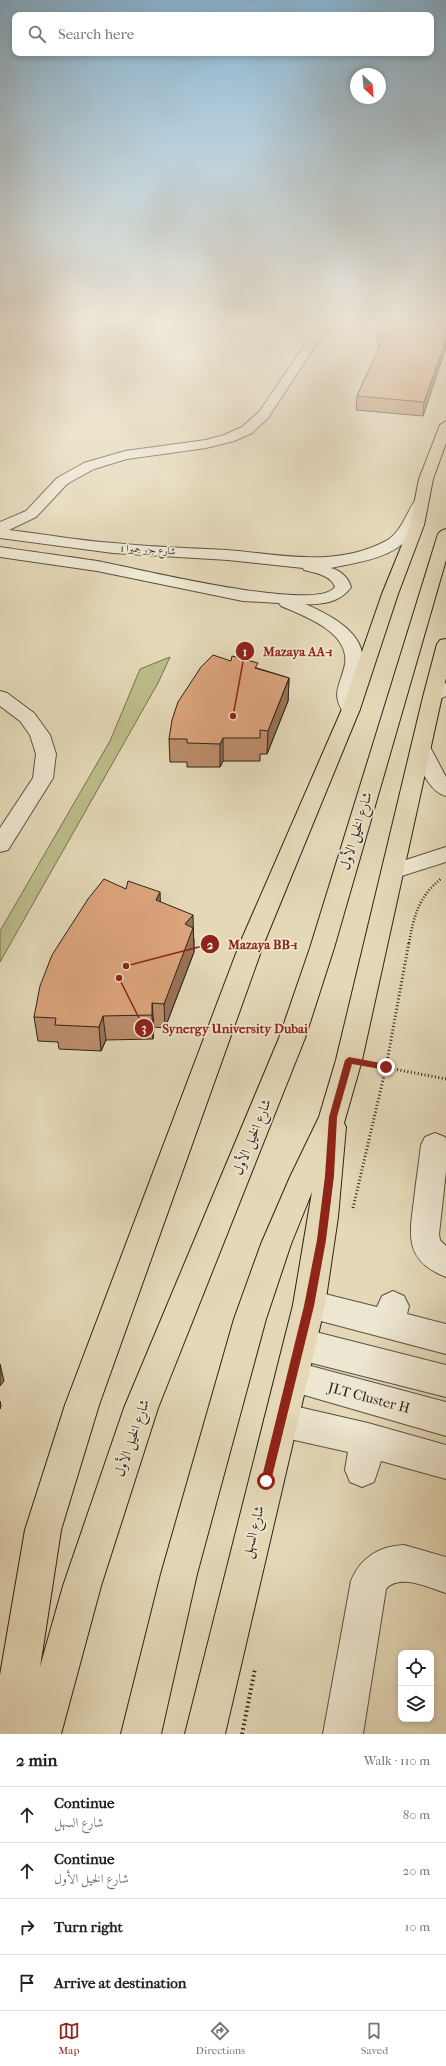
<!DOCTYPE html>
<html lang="en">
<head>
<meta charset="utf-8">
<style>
  body { margin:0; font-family:"IM FELL French Canon",Amiri,serif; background:#f6f6f6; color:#222 }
  .controls { position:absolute; right:12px; bottom:12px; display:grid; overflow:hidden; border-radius:8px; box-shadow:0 2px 6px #0003 }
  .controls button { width:36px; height:36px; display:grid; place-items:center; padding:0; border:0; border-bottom:1px solid #e0e0e0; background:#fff; color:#222; font:20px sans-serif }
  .compass { position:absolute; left:350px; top:68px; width:36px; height:36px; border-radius:50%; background:#fff; box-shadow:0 2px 6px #0003; rotate:154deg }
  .stop { position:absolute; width:12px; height:12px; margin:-9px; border:3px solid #8f2418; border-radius:50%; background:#fff }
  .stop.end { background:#8f2418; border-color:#fff; box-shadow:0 1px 4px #0008 }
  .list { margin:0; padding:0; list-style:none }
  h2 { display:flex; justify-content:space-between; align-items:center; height:52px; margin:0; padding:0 16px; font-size:17px }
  h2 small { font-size:13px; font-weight:400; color:#767676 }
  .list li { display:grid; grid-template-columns:26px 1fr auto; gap:12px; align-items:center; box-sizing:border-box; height:56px; padding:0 16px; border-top:1px solid #e0e0e0 }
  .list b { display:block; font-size:15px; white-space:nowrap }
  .list p { margin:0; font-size:13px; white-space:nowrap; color:#767676 }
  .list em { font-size:13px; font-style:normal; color:#767676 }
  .icon { flex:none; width:22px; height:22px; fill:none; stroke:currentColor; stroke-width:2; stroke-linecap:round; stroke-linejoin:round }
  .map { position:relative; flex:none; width:446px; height:1734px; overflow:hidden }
  .search { position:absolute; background:#fff; box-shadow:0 2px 6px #0003; left:12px; right:12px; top:12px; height:44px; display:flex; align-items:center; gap:10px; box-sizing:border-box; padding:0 14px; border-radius:8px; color:#767676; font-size:15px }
  .sheet { height:276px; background:#fff }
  nav { display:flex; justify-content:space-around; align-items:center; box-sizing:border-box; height:56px; border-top:1px solid #e0e0e0; background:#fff; font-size:11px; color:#767676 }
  nav a { display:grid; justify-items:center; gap:2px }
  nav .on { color:#8f2418 }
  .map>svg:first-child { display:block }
  .green { fill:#bcbc89; stroke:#757052 }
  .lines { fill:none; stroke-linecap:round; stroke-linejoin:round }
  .minor-casing { stroke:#5c5042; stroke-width:2 }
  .major-casing { stroke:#2e231b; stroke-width:2 }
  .path-far2 { stroke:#2e231b; stroke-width:2.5; stroke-dasharray:1 2; stroke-linecap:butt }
  .path-far1 { stroke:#2e231b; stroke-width:3; stroke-dasharray:1 2.5; stroke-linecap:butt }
  .path { stroke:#2e231b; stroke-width:4; stroke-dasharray:1.5 3; stroke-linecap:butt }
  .minor { fill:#ede6d0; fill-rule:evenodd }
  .major { fill:#e4d8b7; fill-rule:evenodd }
  .wall { fill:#bd8d6b; stroke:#2e231b }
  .shaded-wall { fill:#9a7357; stroke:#2e231b }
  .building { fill:#dca47c; stroke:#2e231b }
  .route { fill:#8f2418 }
  .labels { text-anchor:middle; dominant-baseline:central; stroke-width:3.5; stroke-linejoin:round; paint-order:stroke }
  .far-street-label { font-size:10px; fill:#2e231b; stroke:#ede6d0 }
  .near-street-label { font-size:14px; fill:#2e231b; stroke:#ede6d0 }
  .leader { fill:none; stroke:#8f2418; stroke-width:1.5 }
  .callout-dot { fill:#8f2418; stroke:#ede6d0; stroke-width:1.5 }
  .mark-label { font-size:12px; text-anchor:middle; font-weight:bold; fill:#fff }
  .callout-label { font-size:13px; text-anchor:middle; font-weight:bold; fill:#8f2418; stroke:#ede6d0; stroke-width:3.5; stroke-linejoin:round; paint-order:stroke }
</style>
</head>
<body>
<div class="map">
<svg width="446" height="1734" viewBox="0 0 446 1734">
  <rect width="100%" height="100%" fill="#e4d8b7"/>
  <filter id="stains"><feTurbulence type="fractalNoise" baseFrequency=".005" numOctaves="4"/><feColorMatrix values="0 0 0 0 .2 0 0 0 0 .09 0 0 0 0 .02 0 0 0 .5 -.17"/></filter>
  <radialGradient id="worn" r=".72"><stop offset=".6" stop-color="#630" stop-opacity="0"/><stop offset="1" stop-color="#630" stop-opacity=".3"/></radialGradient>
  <path class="green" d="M170,657L158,683L0,962V931L110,741L140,669Z"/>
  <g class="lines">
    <g class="minor-casing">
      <g id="minor">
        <path d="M320,323H330L268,418L252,433L234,441L206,448L127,459L94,469L67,484L36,517L9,530C44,534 79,541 114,543C151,547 189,548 226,550C281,554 333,568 384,542C401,534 406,513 416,499H426L428,502C422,514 416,527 408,538C393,558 355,563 331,568C341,571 348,577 351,587C341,602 322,605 305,604C328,614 368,633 362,665C359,681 351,693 360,709L358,713L351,715L344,713C330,693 341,685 345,664C350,632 304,616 281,606L279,603L243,601L97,571L0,557V547C32,552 65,556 97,561C131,567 317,614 335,587C331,575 315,573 304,570L303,568L228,560L113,553L0,538V522L26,511L57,478L84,463L125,451L206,440L224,435L242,427L259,412Z"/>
        <path d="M446,683V696L432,703L425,701L423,697C428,690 437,685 446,683Z"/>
        <path d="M0,691L7,693L34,713L50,735L56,754L53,778L8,850L0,852V828L33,778L36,754L30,735L20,721L0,706Z"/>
        <path d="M421,741L428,743L446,777V796C427,791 419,763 411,747L414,743Z"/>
        <path d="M446,847V862L392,879L384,877L381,872L384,867Z"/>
        <path d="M435,1133L445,1137L446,1139V1171L439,1234L440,1240L446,1246V1277C405,1261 409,1237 414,1200C416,1181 419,1163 421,1145L425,1137Z"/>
        <path d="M309,1290L377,1307L382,1296L393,1291L404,1296L409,1306L407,1314L446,1324V1354L298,1315L293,1305L298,1295Z"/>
        <path d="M300,1328L446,1365V1397L300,1360L289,1355L284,1344L289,1333Z"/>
        <path d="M292,1361L446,1402V1436L280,1388L276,1377L280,1366Z"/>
        <path d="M281,1403L368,1423L446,1445V1479L381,1461L374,1482L362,1487L350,1482L345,1470L348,1452L281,1437L269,1432L264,1420L269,1408Z"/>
        <path d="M404,1545L446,1557V1593C429,1588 400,1573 386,1589L363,1734H323L351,1581C360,1558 379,1546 404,1545Z"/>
      </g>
    </g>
    <g class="major-casing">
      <g id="major">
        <path d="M446,421V443L433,479L424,525L398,594L360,709L264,943L99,1405L61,1530L40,1667L63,1586L124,1408L279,1038L310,948L438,534L441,531L446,529V560L334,948L305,1038L158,1408L101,1586L61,1734H0V1675L25,1530L65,1405L240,943L342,709L382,594L410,525L419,479L440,425Z"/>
        <path d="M446,639V678L362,1060L344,1123L346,1127L338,1217L325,1305L225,1734H185L293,1305L312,1192L291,1244L266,1319L197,1574L161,1734H121L161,1574L234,1319L261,1244L290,1177L319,1117L336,1060L423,697L437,644L440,640Z"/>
      </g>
    </g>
    <path class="path-far2" d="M409,943C414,915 419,896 442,878"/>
    <g class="path-far1">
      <path d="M373,1065L446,1079"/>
      <path d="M353,1208L386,1067L409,942"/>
    </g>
    <path class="path" d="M242,1734L255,1669"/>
    <use href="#minor" class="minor"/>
    <use href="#major" class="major"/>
  </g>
  <g class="wall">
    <path d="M446,323V350H445L423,416L356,410L357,396L381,345H377L378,332Z"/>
    <path d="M231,661L257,668L289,678L288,701L267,754H260V761H223L220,767H187V762H170L169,739Z"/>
    <path d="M126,889L160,901L194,939V952L165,1028L154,1027L153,1039L106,1040L101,1051L59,1049L58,1042L38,1041L34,1017Z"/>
  </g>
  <g class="shaded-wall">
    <path d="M446,340L445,350L423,416L424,402Z"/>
    <path d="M289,678L288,701L267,754L268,731Z"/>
    <path d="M223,738V761L220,767V744Z"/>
    <path d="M160,892L161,916L156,900Z"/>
    <path d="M193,915L194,952L165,1028L164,1004L185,924Z"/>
    <path d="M152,1003L154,1027L153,1039L152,1015Z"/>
    <path d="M103,1016L106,1040L101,1051L99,1027Z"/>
    <path d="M0,1364L4,1381L0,1386Z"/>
    <path d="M0,1401L1,1406L0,1409Z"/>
  </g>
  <g class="building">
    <path d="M383,323H446V340L424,402L357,396L386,332H378Z"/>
    <path d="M213,655L231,661L232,656L258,663L255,668L289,678L268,731L260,730V738H223L220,744L187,743V739H169L172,720L178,702L201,667Z"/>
    <path d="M104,879L126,889L128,881L160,892L156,900L193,915L185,924L193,928L164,1004L152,1003V1015L103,1016L99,1027L55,1025L56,1018L34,1017L40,986L52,955L88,899Z"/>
  </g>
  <linearGradient id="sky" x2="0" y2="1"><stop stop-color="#88b6d5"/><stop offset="0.57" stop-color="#f3eddf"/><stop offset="1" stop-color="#f3eddf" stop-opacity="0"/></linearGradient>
  <rect width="446" height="565" fill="url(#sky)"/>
  <path class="route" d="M349,1057L386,1064L390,1067L386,1070L352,1064L337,1117L334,1176L326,1240L314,1306L271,1481L269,1485L266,1486L262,1485L261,1481L304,1306L317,1240L325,1176L329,1117L345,1060Z"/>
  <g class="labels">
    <g class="far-street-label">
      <text transform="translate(148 550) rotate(3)">شارع جزر جميرا 1</text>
    </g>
    <g class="near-street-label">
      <text transform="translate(356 831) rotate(-73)">شارع الخيل الأول</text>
      <text transform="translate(252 1137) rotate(-68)">شارع الخيل الأول</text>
      <text transform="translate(369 1398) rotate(15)">JLT Cluster H</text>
      <text transform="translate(132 1438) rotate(-71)">شارع الخيل الأول</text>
      <text transform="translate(253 1532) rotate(-76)">شارع السهل</text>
    </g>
  </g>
  <path class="leader" d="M233 716L245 651M126 966L210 944M119 978L144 1028"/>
  <g class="callout-dot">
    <circle cx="233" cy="716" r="4"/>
    <circle cx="126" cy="966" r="4"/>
    <circle cx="119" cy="978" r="4"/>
    <circle cx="245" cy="651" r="10"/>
    <circle cx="210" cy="944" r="10"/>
    <circle cx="144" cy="1028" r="10"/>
  </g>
  <g class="mark-label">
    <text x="245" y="656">1</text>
    <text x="210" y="949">2</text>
    <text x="144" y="1032">3</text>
  </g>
  <g class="callout-label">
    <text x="298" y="656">Mazaya AA-1</text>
    <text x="263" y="949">Mazaya BB-1</text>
    <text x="235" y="1033">Synergy University Dubai</text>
  </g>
  <rect width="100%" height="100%" filter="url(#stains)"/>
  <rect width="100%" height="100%" fill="url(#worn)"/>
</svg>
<div class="controls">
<button><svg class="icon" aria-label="locate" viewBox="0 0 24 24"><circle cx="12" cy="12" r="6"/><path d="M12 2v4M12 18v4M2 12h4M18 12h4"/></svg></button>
<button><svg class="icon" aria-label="layers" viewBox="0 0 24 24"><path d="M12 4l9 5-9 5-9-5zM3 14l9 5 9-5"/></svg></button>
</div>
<svg class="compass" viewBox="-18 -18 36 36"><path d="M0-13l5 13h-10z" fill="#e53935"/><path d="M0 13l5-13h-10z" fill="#767676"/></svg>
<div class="stop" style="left:266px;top:1481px"></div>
<div class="stop end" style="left:386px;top:1067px"></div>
<div class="search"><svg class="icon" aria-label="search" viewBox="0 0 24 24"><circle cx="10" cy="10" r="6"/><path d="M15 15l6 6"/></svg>Search here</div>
</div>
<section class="sheet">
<h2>2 min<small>Walk · 110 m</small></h2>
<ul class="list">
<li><svg class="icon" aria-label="ahead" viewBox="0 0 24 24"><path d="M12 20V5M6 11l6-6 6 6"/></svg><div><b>Continue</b><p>شارع السهل</p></div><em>80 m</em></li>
<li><svg class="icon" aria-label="ahead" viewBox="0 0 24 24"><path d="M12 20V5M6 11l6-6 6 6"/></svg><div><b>Continue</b><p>شارع الخيل الأول</p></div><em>20 m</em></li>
<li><svg class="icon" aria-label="right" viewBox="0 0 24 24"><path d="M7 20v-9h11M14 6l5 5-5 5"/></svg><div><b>Turn right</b></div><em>10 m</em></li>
<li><svg class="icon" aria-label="arrive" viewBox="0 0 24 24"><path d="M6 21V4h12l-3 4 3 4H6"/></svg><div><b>Arrive at destination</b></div></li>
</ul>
</section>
<nav>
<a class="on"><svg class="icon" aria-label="map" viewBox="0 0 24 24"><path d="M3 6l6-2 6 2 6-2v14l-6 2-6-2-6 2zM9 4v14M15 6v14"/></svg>Map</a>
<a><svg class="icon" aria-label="directions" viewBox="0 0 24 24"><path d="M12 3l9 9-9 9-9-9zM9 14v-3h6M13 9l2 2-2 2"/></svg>Directions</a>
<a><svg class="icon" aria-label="saved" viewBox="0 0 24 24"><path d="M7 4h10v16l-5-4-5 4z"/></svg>Saved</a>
</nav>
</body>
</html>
